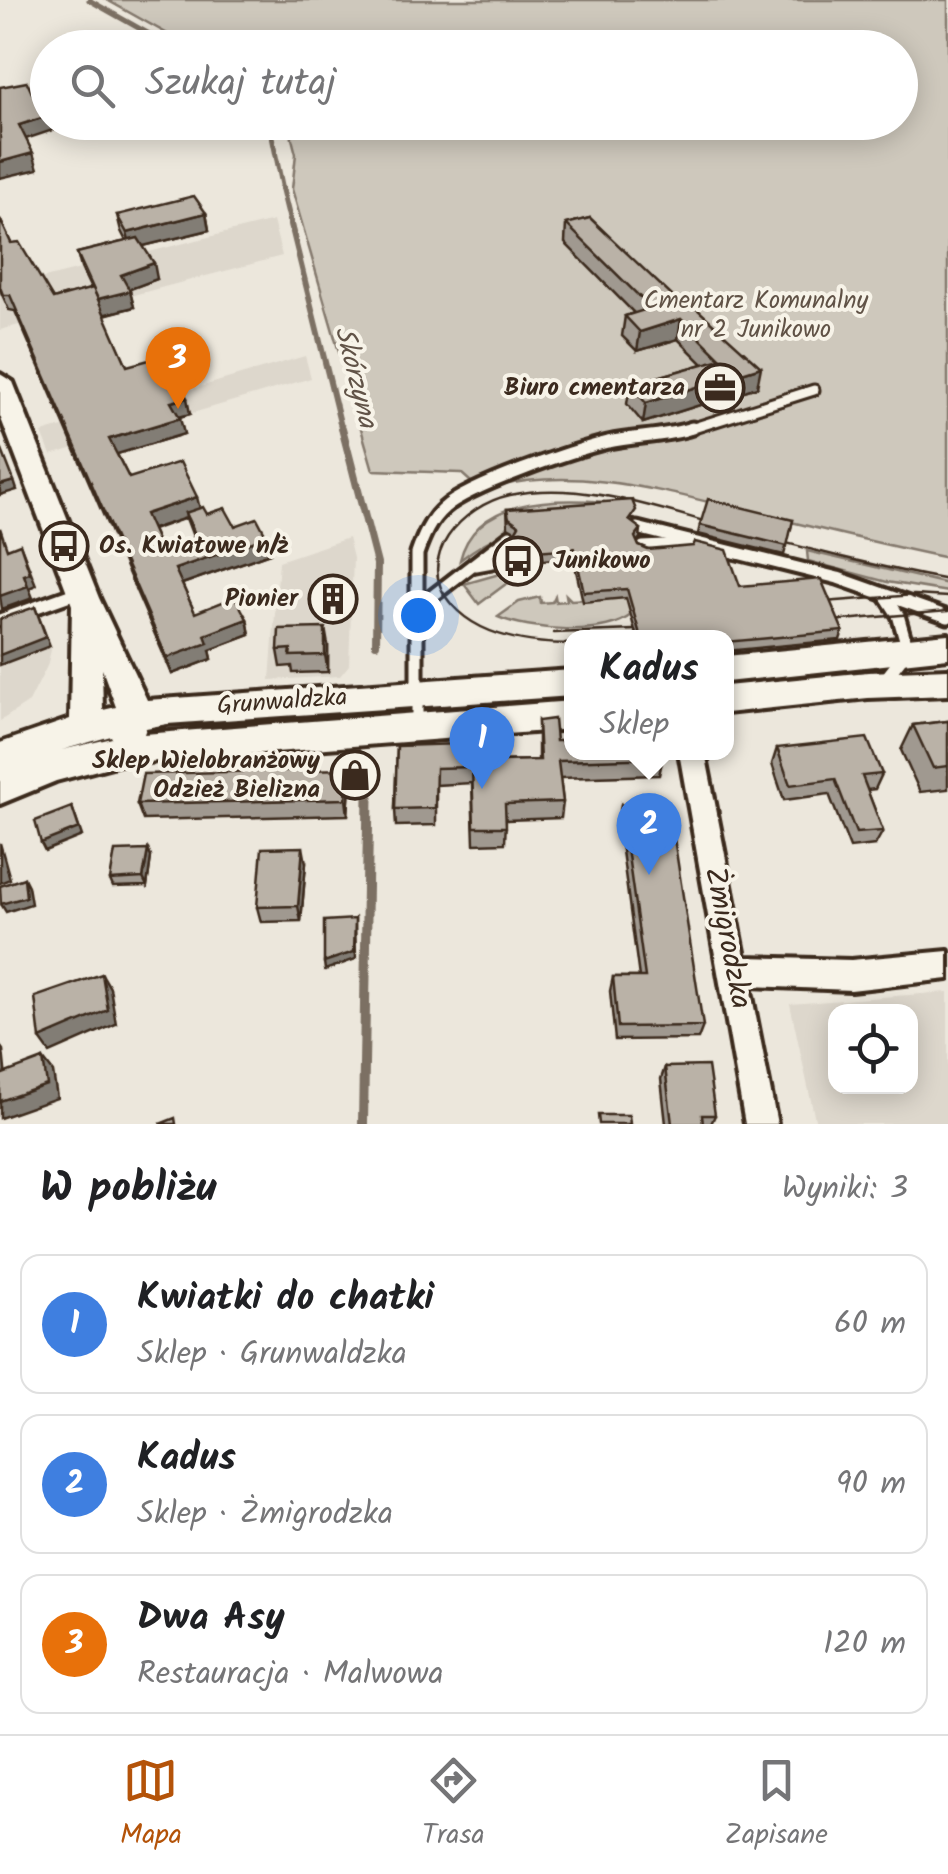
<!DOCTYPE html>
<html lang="pl">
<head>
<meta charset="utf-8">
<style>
  body { margin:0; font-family:Kalam,sans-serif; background:#f2f2f2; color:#202124 }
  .controls { position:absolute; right:30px; bottom:30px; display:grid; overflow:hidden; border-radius:20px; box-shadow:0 5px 25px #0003 }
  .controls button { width:90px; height:90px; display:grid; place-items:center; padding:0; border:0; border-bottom:2px solid #e0e0e0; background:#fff; color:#202124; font:50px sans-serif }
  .you { position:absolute; left:418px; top:615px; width:35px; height:35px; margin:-25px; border:8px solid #fff; border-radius:50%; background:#1a73e8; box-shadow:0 0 0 15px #1a73e833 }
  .badge { display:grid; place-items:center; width:65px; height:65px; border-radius:50%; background:#b45309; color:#fff; font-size:32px; font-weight:700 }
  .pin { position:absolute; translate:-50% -82px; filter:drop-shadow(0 2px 5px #0008) }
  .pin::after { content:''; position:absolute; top:52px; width:35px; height:30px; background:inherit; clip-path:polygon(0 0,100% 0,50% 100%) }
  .popup { position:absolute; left:564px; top:630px; width:170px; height:130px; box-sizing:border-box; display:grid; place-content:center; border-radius:20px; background:#fff; filter:drop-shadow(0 2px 8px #0005); font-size:32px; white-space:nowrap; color:#757577 }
  .popup b { font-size:38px; color:#202124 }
  .popup::after { content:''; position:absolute; left:50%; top:100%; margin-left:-20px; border:20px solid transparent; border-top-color:#fff }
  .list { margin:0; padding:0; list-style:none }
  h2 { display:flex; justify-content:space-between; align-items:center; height:130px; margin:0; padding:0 40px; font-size:42px }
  h2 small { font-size:32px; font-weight:400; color:#757577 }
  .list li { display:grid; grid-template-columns:65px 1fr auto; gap:30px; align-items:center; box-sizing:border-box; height:140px; margin:0 20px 20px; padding:0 20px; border:2px solid #e0e0e0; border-radius:20px }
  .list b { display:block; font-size:38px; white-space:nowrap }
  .list p { margin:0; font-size:32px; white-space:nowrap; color:#757577 }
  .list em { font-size:32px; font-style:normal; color:#757577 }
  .icon { flex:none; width:55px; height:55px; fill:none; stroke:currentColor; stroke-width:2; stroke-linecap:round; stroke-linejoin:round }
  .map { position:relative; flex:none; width:948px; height:1124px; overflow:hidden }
  .search { position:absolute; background:#fff; box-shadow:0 5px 25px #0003; left:30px; right:30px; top:30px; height:110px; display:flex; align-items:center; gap:25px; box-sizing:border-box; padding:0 35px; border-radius:55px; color:#757577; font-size:38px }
  .sheet { height:610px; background:#fff }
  nav { display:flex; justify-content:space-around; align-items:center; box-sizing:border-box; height:140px; border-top:2px solid #e0e0e0; background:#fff; font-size:28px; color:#757577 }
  nav a { display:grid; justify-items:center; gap:5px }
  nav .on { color:#b45309 }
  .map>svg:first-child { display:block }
  .built { fill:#ddd7cc; fill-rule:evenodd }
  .green { fill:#cec8bc; stroke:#84796d; stroke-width:2.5 }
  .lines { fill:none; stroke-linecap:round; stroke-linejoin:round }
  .stream-far3 { stroke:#7c7064; stroke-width:5 }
  .stream-far2 { stroke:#7c7064; stroke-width:6 }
  .stream-far1 { stroke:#7c7064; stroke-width:8 }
  .stream { stroke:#7c7064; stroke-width:10 }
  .lane-far1-casing { stroke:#3b2a1e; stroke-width:15 }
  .lane-casing { stroke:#3b2a1e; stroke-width:19 }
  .street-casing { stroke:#3b2a1e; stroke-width:8 }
  .secondary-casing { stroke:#3b2a1e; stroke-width:8 }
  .lane-far1 { stroke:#f7f3e8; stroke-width:9 }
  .lane { stroke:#f7f3e8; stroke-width:11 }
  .street { fill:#f7f3e8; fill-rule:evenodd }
  .secondary { fill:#f7f3e8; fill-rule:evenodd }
  .tram { stroke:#3b2a1e; stroke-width:2.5 }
  .wall { fill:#a09990; stroke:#3b2a1e; stroke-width:2.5; fill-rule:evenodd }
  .shaded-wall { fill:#827d75; stroke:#3b2a1e; stroke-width:2.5 }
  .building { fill:#bab2a7; stroke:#3b2a1e; stroke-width:2.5 }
  .labels { text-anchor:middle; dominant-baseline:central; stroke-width:8; stroke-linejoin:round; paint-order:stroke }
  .park-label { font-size:25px; fill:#605246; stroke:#f7f3e8 }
  .poi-label { font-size:25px; font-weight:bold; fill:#3b2a1e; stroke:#f7f3e8; text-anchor:end }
  .street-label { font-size:25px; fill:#3b2a1e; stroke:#f7f3e8 }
  .water-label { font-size:28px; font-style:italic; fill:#615347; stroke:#f7f3e8 }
  .near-street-label { font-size:30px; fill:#3b2a1e; stroke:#f7f3e8 }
</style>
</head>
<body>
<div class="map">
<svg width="948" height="1124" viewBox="0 0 948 1124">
  <rect width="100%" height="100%" fill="#ece7dc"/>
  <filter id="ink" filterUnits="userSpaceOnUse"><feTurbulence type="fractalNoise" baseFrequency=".01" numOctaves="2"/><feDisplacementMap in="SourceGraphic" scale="20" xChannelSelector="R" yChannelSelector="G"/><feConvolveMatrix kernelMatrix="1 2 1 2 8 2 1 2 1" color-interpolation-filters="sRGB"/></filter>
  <g filter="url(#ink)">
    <g class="built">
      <path d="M273,221L282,256L0,330V289Z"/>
      <path d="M305,356L311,378L51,455L42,433Z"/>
      <path d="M348,538L353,558L349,665L340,676L270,680L279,561Z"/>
      <path d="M37,610L51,650L47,666L29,702L0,721V624Z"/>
      <path d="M948,992V1124H816L790,1004ZM836,1012H910V1086H836Z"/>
    </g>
    <g class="green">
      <path d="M107,0H948V558C883,545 818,528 753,513C666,492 569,462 481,491L461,473L373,470L292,189L296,154L288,123L900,122V48L191,47Z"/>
      <path d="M605,502C553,517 503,525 460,560C475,498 553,498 605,502Z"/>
      <path d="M807,551L948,584V592L887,582L808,561Z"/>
      <path d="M510,571L535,576L506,584L479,604L464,584Z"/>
      <path d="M566,595L571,600L646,596C642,601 637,611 631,615C603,637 529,630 498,617L519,602L540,597L541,603L552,602L555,596L556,602L567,601Z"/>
    </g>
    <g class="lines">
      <g class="stream-far3">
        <path d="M89,0L174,48"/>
        <path d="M269,122L283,190"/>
      </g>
      <path class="stream-far2" d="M282,188L342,431"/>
      <path class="stream-far1" d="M342,428L377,564L376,644"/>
      <path class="stream" d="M363,1124L369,767"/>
      <g class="lane-far1-casing">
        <path id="lane-far1" d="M684,431L814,390"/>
      </g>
      <g class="lane-casing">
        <g id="lane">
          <path d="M637,528L838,578L948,617"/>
          <path d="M643,547L687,545"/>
          <path d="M476,565L514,558"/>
          <path d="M885,595L898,615L908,650L886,678"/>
          <path d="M417,608L510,536"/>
          <path d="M0,620L81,591"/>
          <path d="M417,726V554C423,537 430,520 444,508C468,486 574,450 608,442C637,436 664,437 692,428"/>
        </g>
      </g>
      <g class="street-casing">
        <path id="street" d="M679,752H705L745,957L851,960L948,951V979L851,990L750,986L777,1124H745Z"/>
      </g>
      <g class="secondary-casing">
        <g id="secondary">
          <path d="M0,374L13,382L99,598L147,700L572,670V696L167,724L146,728L144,734L572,701V729L120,764L56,781L0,804V773L9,770L0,773V743L70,719L72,605L0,416ZM102,669L116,707L103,710ZM111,736L112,738L62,750Z"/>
          <path d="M948,634V658L726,682V656Z"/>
          <path d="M948,669V695L868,698L726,713V686L868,672Z"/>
        </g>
      </g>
      <use href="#lane-far1" class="lane-far1"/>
      <use href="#lane" class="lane"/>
      <use href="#street" class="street"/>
      <use href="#secondary" class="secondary"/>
      <g class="tram">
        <path d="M824,602L914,595L948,597"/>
        <path d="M831,621L948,611"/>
        <path d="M554,633L635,630"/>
        <path d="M572,644C532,644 481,638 452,605C411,559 463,505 510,495C583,479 663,511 733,529C805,548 876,567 948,580"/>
      </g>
    </g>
    <g class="wall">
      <path d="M206,213L209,230L143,246L157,279L129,289L134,307L104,315L127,366L190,414L179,417L184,434L117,454L129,478L199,508L207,514L267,537L270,553L182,584L195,613L247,619L250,635L210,650L212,659L172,674L15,311L9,310L0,290V219L11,243L53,299L91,289L81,268L77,253L126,241L121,231L117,215ZM186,518L194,539L161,550L152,530Z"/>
      <path d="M590,218L757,387L643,423L627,404L630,385L703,364L678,339L637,351L622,336L625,316L634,313L565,243L566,224Z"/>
      <path d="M507,509L634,519L632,523L641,529L640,538L637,542L639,546L740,586L843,631L840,640L726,651V638H637L626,598L583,602L573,557L523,562L522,553L512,546V537L515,531L508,527Z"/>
      <path d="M793,520L784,555L698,534L700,525Z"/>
      <path d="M328,645V672L293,673L292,666L281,667L278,650Z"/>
      <path d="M538,721L556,741L663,758L659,775L560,778L563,802L561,818L506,820L505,843L474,844L472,783L436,785V825L396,826L395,809L397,746L492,761L538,760Z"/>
      <path d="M948,721V789L920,792L901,750L913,725Z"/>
      <path d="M777,748L882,774L875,789L867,790L883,831L875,845L850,848L829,794L784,800L772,764Z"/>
      <path d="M350,785L348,815L143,820L137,804Z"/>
      <path d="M621,805L703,1026L698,1039L615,1040L610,991L613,977H639L618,821Z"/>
      <path d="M148,850L151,857L147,886L113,887L110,880Z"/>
      <path d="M306,863L301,921L261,922L257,907Z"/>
      <path d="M665,1067L715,1115L711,1124H666L661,1079Z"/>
    </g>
    <g class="shaded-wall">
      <path d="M48,116V122H58L59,128L23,140L19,125Z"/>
      <path d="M33,153L38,169L0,178V162Z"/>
      <path d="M206,213L209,230L131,249L127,233Z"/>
      <path d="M154,263L157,279L125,291L121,275Z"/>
      <path d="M130,291L134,307L102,315L98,299Z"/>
      <path d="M681,319L678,339L637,351L640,332Z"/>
      <path d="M761,367L757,387L643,423L646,403Z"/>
      <path d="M187,398L190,414L175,418L171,402Z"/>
      <path d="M180,418L184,434L114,455L109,439Z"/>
      <path d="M14,481L17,490L0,495V485Z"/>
      <path d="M197,497L201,513H185L186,518L149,530L145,514Z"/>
      <path d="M267,537L270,553L179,585L175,569Z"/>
      <path d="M20,544L36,585L29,588L33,598L2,609L0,596L24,575Z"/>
      <path d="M35,607L50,646L0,665V655Z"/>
      <path d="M247,619L250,635L210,650L212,659L172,674L167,658L205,635Z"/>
      <path d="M325,628L328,645V672L325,655Z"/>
      <path d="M347,769L350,785L348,815L346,799Z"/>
      <path d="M72,807L82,836L45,851L41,843Z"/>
      <path d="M0,843L10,879L0,883Z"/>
      <path d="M303,847L306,863L301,921L298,906Z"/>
      <path d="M148,850L151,857L147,886L143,878Z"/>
      <path d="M24,878L28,886L31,904L6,912L1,904Z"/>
      <path d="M355,919L356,959L325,970L324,962Z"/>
      <path d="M102,974L110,988L116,1024L50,1053L40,1039Z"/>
      <path d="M0,1046L3,1050L7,1089L0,1080Z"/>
      <path d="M43,1059L53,1072L57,1098L0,1118V1101Z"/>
    </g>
    <g class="building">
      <path d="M27,82L32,93L44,90L48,98V116L19,125L33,153L0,162V87Z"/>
      <path d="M194,196L206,213L127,233L117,215Z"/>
      <path d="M590,218L674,298H685L761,367L646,403L630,385L721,359L681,319L640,332L625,316L651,308L566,224Z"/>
      <path d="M0,219L11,243L19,242L53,299L93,288L127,366L164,356L187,398L171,402L180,418L109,439L129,478L180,462L197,497L145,514L161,550L197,538L185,513L203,507L207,514L225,508L235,526L257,518L267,537L175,569L195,613L235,597L247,619L205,635L208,643L167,658L10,295H3L0,287Z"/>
      <path d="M138,238L154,263L121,275L130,291L98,299L77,253Z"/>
      <path d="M0,445L14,481L0,485Z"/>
      <path d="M708,499L793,520L787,546L700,525Z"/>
      <path d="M632,500L636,510L629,520L641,529L635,537L639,546L648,550L693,546L695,542L727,550L740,586L821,579L843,631L726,642V638H641L627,589L584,592L574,548L523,552L522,544L512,537L519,525L509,518L507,509Z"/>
      <path d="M0,528L7,549L20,544L30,573L24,575L28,586L0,596Z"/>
      <path d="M35,607L46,637L0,655V619Z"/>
      <path d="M325,628V655L290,656L291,649L278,650L279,629Z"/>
      <path d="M554,719L556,741H572V752H662L663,758L558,761L563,802L505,804L506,827H474L472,767L436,768L435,808L395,809L397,746L491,743L492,761L540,760L538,721Z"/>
      <path d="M948,721V766L933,768L913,725Z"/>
      <path d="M867,738L882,774L862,776L883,831L856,833L835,779L790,785L777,748Z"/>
      <path d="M347,769L346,799L137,804L143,774Z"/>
      <path d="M665,803L671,838H674L703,1026L618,1027L613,977H645L621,805Z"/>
      <path d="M72,807L79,828L41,843L35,821Z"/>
      <path d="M303,847L298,906L257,907L262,848Z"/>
      <path d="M148,850L143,878L110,880L115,851Z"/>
      <path d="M24,878L26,897L1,904L0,886Z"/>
      <path d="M355,919L354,952L324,962V921Z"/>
      <path d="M102,974L108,1010L40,1039L35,997Z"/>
      <path d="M43,1059L47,1085L0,1101V1075Z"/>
      <path d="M708,1066L715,1115H702L703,1124H672L665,1067Z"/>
      <path d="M598,1115H629L630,1124H599Z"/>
      <path d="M175,1118L176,1124H160Z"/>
    </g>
  </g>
  <defs>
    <g id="office-ring" transform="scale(2.5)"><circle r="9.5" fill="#f7f3e8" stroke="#3b2a1e" stroke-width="1.5"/><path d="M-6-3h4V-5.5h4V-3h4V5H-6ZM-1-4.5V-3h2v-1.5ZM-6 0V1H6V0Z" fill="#3b2a1e"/></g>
    <g id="bus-ring" transform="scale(2.5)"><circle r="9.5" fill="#f7f3e8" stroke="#3b2a1e" stroke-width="1.5"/><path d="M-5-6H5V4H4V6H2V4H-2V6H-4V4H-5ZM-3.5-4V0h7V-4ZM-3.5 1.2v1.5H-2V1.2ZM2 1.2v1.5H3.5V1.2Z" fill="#3b2a1e"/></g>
    <g id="building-ring" transform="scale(2.5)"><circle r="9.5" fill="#f7f3e8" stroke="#3b2a1e" stroke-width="1.5"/><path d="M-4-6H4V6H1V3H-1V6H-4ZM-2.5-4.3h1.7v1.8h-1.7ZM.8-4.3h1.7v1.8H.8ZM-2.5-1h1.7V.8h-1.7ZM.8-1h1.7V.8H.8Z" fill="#3b2a1e"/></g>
    <g id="shop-ring" transform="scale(2.5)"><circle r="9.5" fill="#f7f3e8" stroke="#3b2a1e" stroke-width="1.5"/><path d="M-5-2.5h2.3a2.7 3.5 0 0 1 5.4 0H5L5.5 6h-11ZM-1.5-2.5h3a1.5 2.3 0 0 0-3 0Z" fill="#3b2a1e"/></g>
  </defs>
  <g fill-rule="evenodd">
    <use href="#office-ring" x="720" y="388"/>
    <use href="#bus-ring" x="64" y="546"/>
    <use href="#bus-ring" x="518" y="561"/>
    <use href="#building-ring" x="333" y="599"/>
    <use href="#shop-ring" x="355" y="775"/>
  </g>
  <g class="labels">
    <g class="park-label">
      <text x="756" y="301">Cmentarz Komunalny<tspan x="756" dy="29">nr 2 Junikowo</tspan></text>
    </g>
    <g class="poi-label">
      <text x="685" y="388">Biuro cmentarza</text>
      <text x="99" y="546" text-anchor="start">Os. Kwiatowe n/ż</text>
      <text x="553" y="561" text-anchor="start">Junikowo</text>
      <text x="298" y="599">Pionier</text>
      <text x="320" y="761">Sklep Wielobranżowy<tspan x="320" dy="29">Odzież Bielizna</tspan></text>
    </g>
    <g class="street-label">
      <text transform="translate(282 702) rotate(-4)">Grunwaldzka</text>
    </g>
    <g class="water-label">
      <text transform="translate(355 377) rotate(76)">Skórzyna</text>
    </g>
    <g class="near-street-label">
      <text transform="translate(727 938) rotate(79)">Żmigrodzka</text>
    </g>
  </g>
</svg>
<div class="controls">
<button><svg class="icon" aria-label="locate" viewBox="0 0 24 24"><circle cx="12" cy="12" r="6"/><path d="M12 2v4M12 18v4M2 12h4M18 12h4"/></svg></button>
</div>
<div class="you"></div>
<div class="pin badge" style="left:482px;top:789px;background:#3f7fe0">1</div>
<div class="pin badge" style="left:649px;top:875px;background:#3f7fe0">2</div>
<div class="popup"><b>Kadus</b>Sklep</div>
<div class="pin badge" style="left:178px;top:409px;background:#e8710a">3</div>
<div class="search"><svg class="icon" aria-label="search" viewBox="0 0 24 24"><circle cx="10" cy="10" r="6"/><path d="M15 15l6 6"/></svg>Szukaj tutaj</div>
</div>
<section class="sheet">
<h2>W pobliżu<small>Wyniki: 3</small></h2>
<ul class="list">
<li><span class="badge" style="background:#3f7fe0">1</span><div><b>Kwiatki do chatki</b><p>Sklep · Grunwaldzka</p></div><em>60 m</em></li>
<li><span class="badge" style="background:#3f7fe0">2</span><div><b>Kadus</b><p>Sklep · Żmigrodzka</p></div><em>90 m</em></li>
<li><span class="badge" style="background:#e8710a">3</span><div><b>Dwa Asy</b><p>Restauracja · Malwowa</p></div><em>120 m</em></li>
</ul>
</section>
<nav>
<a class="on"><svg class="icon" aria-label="map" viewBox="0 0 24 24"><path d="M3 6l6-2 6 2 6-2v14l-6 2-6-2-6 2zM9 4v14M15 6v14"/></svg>Mapa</a>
<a><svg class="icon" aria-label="directions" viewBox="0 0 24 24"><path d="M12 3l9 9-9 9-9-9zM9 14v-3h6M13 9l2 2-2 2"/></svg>Trasa</a>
<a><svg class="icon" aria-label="saved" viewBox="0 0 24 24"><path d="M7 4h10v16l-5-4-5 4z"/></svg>Zapisane</a>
</nav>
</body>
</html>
